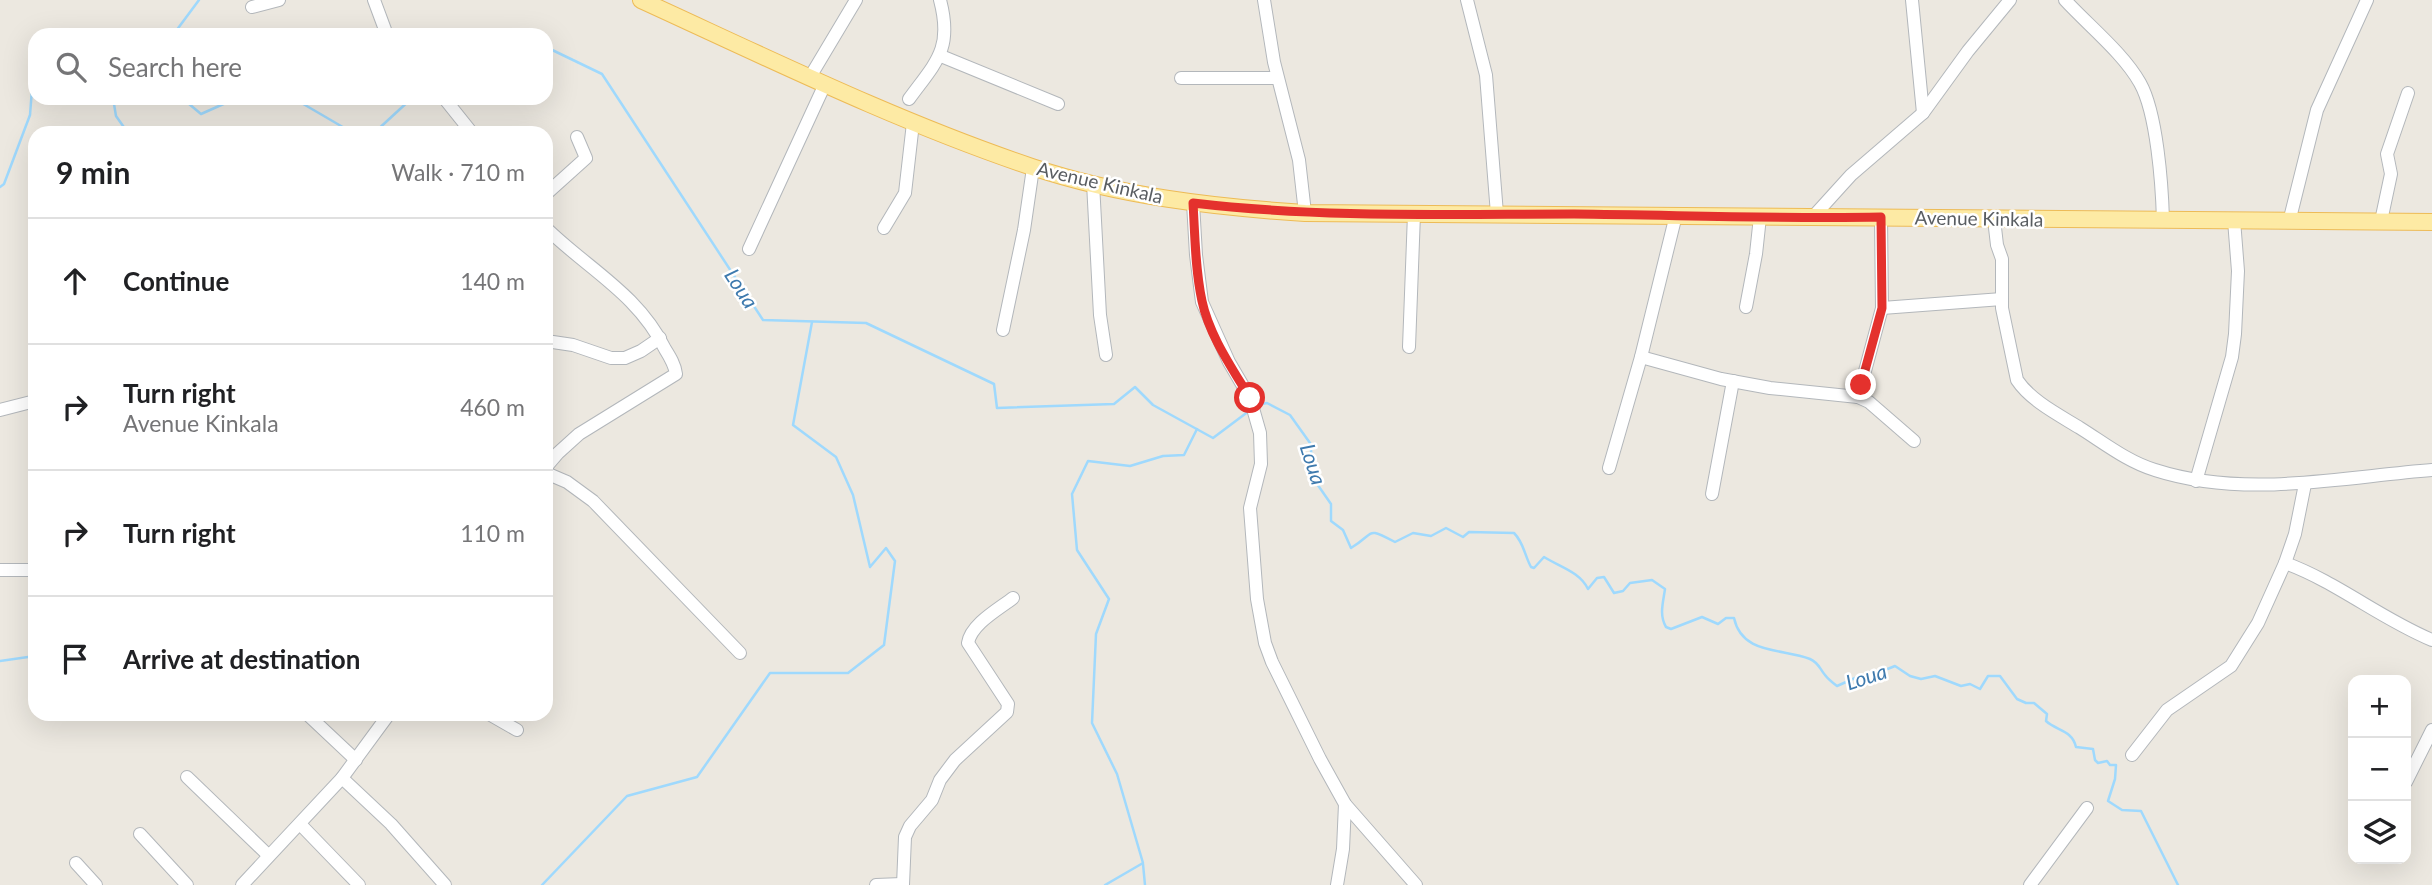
<!DOCTYPE html>
<html lang="en">
<head>
<meta charset="utf-8">
<style>
  body { margin:0; font-family:Lato,sans-serif; background:#f2f2f2; color:#202124 }
  .controls { position:absolute; right:21px; bottom:21px; display:grid; overflow:hidden; border-radius:14px; box-shadow:0 7px 28px #0002 }
  .controls button { width:63px; height:63px; display:grid; place-items:center; padding:0; border:0; border-bottom:2px solid #e0e0e0; background:#fff; color:#202124; font:35px sans-serif }
  .stop { position:absolute; width:21px; height:21px; margin:-16px; border:5px solid #e4312d; border-radius:50%; background:#fff }
  .stop.end { background:#e4312d; border-color:#fff; box-shadow:0 2px 7px #0008 }
  .list { margin:0; padding:0; list-style:none }
  h2 { display:flex; justify-content:space-between; align-items:center; height:91px; margin:0; padding:0 28px; font-size:30px }
  h2 small { font-size:23px; font-weight:400; color:#757577 }
  .list li { display:grid; grid-template-columns:46px 1fr auto; gap:21px; align-items:center; box-sizing:border-box; height:126px; padding:0 28px; border-top:2px solid #e0e0e0 }
  .list b { display:block; font-size:26px; white-space:nowrap }
  .list p { margin:0; font-size:23px; white-space:nowrap; color:#757577 }
  .list em { font-size:23px; font-style:normal; color:#757577 }
  .icon { flex:none; width:38px; height:38px; fill:none; stroke:currentColor; stroke-width:2; stroke-linecap:round; stroke-linejoin:round }
  .map { position:relative; flex:none; width:2432px; height:885px; overflow:hidden }
  .search { position:absolute; background:#fff; box-shadow:0 7px 28px #0002; left:28px; top:28px; width:525px; height:77px; display:flex; align-items:center; gap:18px; box-sizing:border-box; padding:0 24px; border-radius:21px; color:#757577; font-size:26px }
  .panel { position:absolute; background:#fff; box-shadow:0 7px 28px #0002; left:28px; top:126px; width:525px; height:595px; border-radius:21px }
  .map>svg:first-child { display:block }
  .lines { fill:none; stroke-linecap:round; stroke-linejoin:round }
  .stream { stroke:#9fd9fd; stroke-width:2.5 }
  .minor-casing { stroke:#b3b7bb; stroke-width:14 }
  .major-casing { stroke:#edbb57; stroke-width:18 }
  .minor { stroke:#fff; stroke-width:12 }
  .major { stroke:#fdeaa4; stroke-width:16 }
  .route { stroke:#e4312d; stroke-width:9 }
  .labels { text-anchor:middle; dominant-baseline:central; stroke-width:5; stroke-linejoin:round; paint-order:stroke }
  .street-label { font-size:19px; fill:#595d61; stroke:#fff }
  .water-label { font-size:21px; font-style:italic; fill:#3e7aae; stroke:#fff }
</style>
</head>
<body>
<div class="map">
<svg width="2432" height="885" viewBox="0 0 2432 885">
  <rect width="100%" height="100%" fill="#ece8e0"/>
  <g class="lines">
    <g class="stream">
      <path d="M173,35L199,0"/>
      <path d="M507,35L515,32L521,35"/>
      <path d="M546,47L602,74L763,320L866,323L994,384L997,408L1114,404L1135,387L1153,405L1213,438L1249,411"/>
      <path d="M113,98L116,116L128,133"/>
      <path d="M182,98L201,114L237,98"/>
      <path d="M293,98L353,133"/>
      <path d="M374,133L412,98"/>
      <path d="M0,187L4,184L30,115L32,89H35"/>
      <path d="M1257,405L1267,403L1290,415L1310,443L1315,481L1331,504V521L1343,530L1351,548C1376,533 1365,526 1395,542L1413,533L1431,536L1446,528L1463,537L1469,532L1514,533C1524,543 1524,554 1531,567L1534,568L1544,557C1560,567 1580,572 1588,589L1597,578L1604,577L1614,593L1623,591L1630,583L1652,580L1665,589C1663,603 1659,615 1666,627L1671,629L1702,617L1718,624L1726,618H1734C1742,655 1782,648 1810,659C1819,663 1819,668 1825,675C1828,679 1833,683 1837,686L1862,675L1870,676L1895,666L1910,676L1921,679L1935,676L1961,686L1970,684L1980,689L1988,676H2000L2017,699L2026,703H2034L2047,714L2046,721C2057,731 2072,730 2076,747L2093,749L2095,760L2098,763L2107,761L2110,765H2116L2115,779L2108,801L2122,810L2141,811L2178,885"/>
      <path d="M0,661L35,656"/>
      <path d="M1143,864L1145,885"/>
      <path d="M542,885L627,796L697,777L770,673H848L884,645L895,561L886,548L870,567L853,495L836,457L793,425L812,322"/>
      <path d="M1105,885L1143,863L1117,774L1092,723L1096,634L1109,599L1077,550L1072,494L1088,461L1130,466L1163,456L1184,455L1197,429"/>
    </g>
    <g class="minor-casing">
      <g id="minor">
        <path d="M374,0L387,35"/>
        <path d="M1264,0L1274,62L1299,160L1305,213"/>
        <path d="M1467,0L1486,75L1497,214"/>
        <path d="M1912,0L1923,113"/>
        <path d="M2065,0C2089,26 2123,53 2140,83C2157,113 2162,185 2163,220"/>
        <path d="M252,7L279,0"/>
        <path d="M941,56L1058,104"/>
        <path d="M810,77L856,0"/>
        <path d="M1181,78H1277"/>
        <path d="M444,98L472,133"/>
        <path d="M909,99C936,62 953,49 940,0"/>
        <path d="M1093,183L1100,315L1106,355"/>
        <path d="M546,194L586,158L577,137"/>
        <path d="M1193,203L1196,255L1202,302L1229,362L1250,398L1260,433L1261,464L1250,508L1257,599L1265,643L1272,662L1320,759L1345,804L1416,885"/>
        <path d="M1812,218L1851,175L1923,113L1968,51L2010,0"/>
        <path d="M1994,219L1997,245L2002,259V308L2017,380C2031,401 2059,415 2080,428C2104,443 2128,462 2155,470C2245,499 2341,477 2432,470"/>
        <path d="M2381,221L2391,174L2387,154L2408,93"/>
        <path d="M2289,222L2317,110L2367,0"/>
        <path d="M546,228C588,269 638,294 665,349C670,357 675,365 676,374L579,434L558,453L546,467"/>
        <path d="M884,228L905,193L913,123"/>
        <path d="M749,249L825,84"/>
        <path d="M1746,307L1756,254L1760,217"/>
        <path d="M1882,308L2002,299"/>
        <path d="M1003,330L1024,230L1033,168"/>
        <path d="M546,341L573,345L611,358H625L641,351L660,338"/>
        <path d="M1409,347L1414,214"/>
        <path d="M1641,357L1721,379L1770,388L1858,397L1882,308L1881,217"/>
        <path d="M1858,397L1869,402L1914,441"/>
        <path d="M0,410L35,401"/>
        <path d="M1609,468L1641,357L1676,215"/>
        <path d="M546,473L567,482L593,501L740,653"/>
        <path d="M2196,481L2232,357L2235,334L2238,271L2234,220"/>
        <path d="M2305,484L2295,534L2285,563C2337,582 2381,619 2432,640"/>
        <path d="M1712,494L1733,381"/>
        <path d="M0,570H35"/>
        <path d="M307,714L356,760"/>
        <path d="M489,714L517,730"/>
        <path d="M2132,755L2167,710L2231,666L2258,623L2285,563"/>
        <path d="M187,777L268,855"/>
        <path d="M342,778L391,824L445,885"/>
        <path d="M2406,782L2432,730"/>
        <path d="M300,824L359,885"/>
        <path d="M140,834L187,885"/>
        <path d="M76,863L96,885"/>
        <path d="M242,885L342,778L389,714"/>
        <path d="M876,885L902,884"/>
        <path d="M903,885L905,837L910,826L932,800L940,780L955,760L1007,712L1008,704L968,643C971,624 999,609 1013,598"/>
        <path d="M1337,885L1343,849L1345,804"/>
        <path d="M2030,885L2087,808"/>
      </g>
    </g>
    <g class="major-casing">
      <path id="major" d="M641,0C770,59 898,122 1032,167C1119,196 1213,207 1305,213L2432,222"/>
    </g>
    <use href="#minor" class="minor"/>
    <use href="#major" class="major"/>
  </g>
  <g class="lines">
    <path class="route" d="M1250,398C1232,368 1209,335 1202,301C1195,269 1195,235 1193,203C1320,218 1447,214 1574,214C1677,215 1779,219 1881,217L1882,308L1861,385"/>
  </g>
  <g class="labels">
    <g class="street-label">
      <text transform="translate(1100 182) rotate(13)">Avenue Kinkala</text>
      <text transform="translate(1979 218) rotate(1)">Avenue Kinkala</text>
    </g>
    <g class="water-label">
      <text transform="translate(742 288) rotate(57)">Loua</text>
      <text transform="translate(1314 464) rotate(72)">Loua</text>
      <text transform="translate(1866 676) rotate(-18)">Loua</text>
    </g>
  </g>
</svg>
<div class="controls">
<button>+</button>
<button>−</button>
<button><svg class="icon" aria-label="layers" viewBox="0 0 24 24"><path d="M12 4l9 5-9 5-9-5zM3 14l9 5 9-5"/></svg></button>
</div>
<div class="stop" style="left:1250px;top:398px"></div>
<div class="stop end" style="left:1861px;top:385px"></div>
<div class="search"><svg class="icon" aria-label="search" viewBox="0 0 24 24"><circle cx="10" cy="10" r="6"/><path d="M15 15l6 6"/></svg>Search here</div>
<section class="panel">
<h2>9 min<small>Walk · 710 m</small></h2>
<ul class="list">
<li><svg class="icon" aria-label="ahead" viewBox="0 0 24 24"><path d="M12 20V5M6 11l6-6 6 6"/></svg><div><b>Continue</b></div><em>140 m</em></li>
<li><svg class="icon" aria-label="right" viewBox="0 0 24 24"><path d="M7 20v-9h11M14 6l5 5-5 5"/></svg><div><b>Turn right</b><p>Avenue Kinkala</p></div><em>460 m</em></li>
<li><svg class="icon" aria-label="right" viewBox="0 0 24 24"><path d="M7 20v-9h11M14 6l5 5-5 5"/></svg><div><b>Turn right</b></div><em>110 m</em></li>
<li><svg class="icon" aria-label="arrive" viewBox="0 0 24 24"><path d="M6 21V4h12l-3 4 3 4H6"/></svg><div><b>Arrive at destination</b></div></li>
</ul>
</section>
</div>
</body>
</html>
